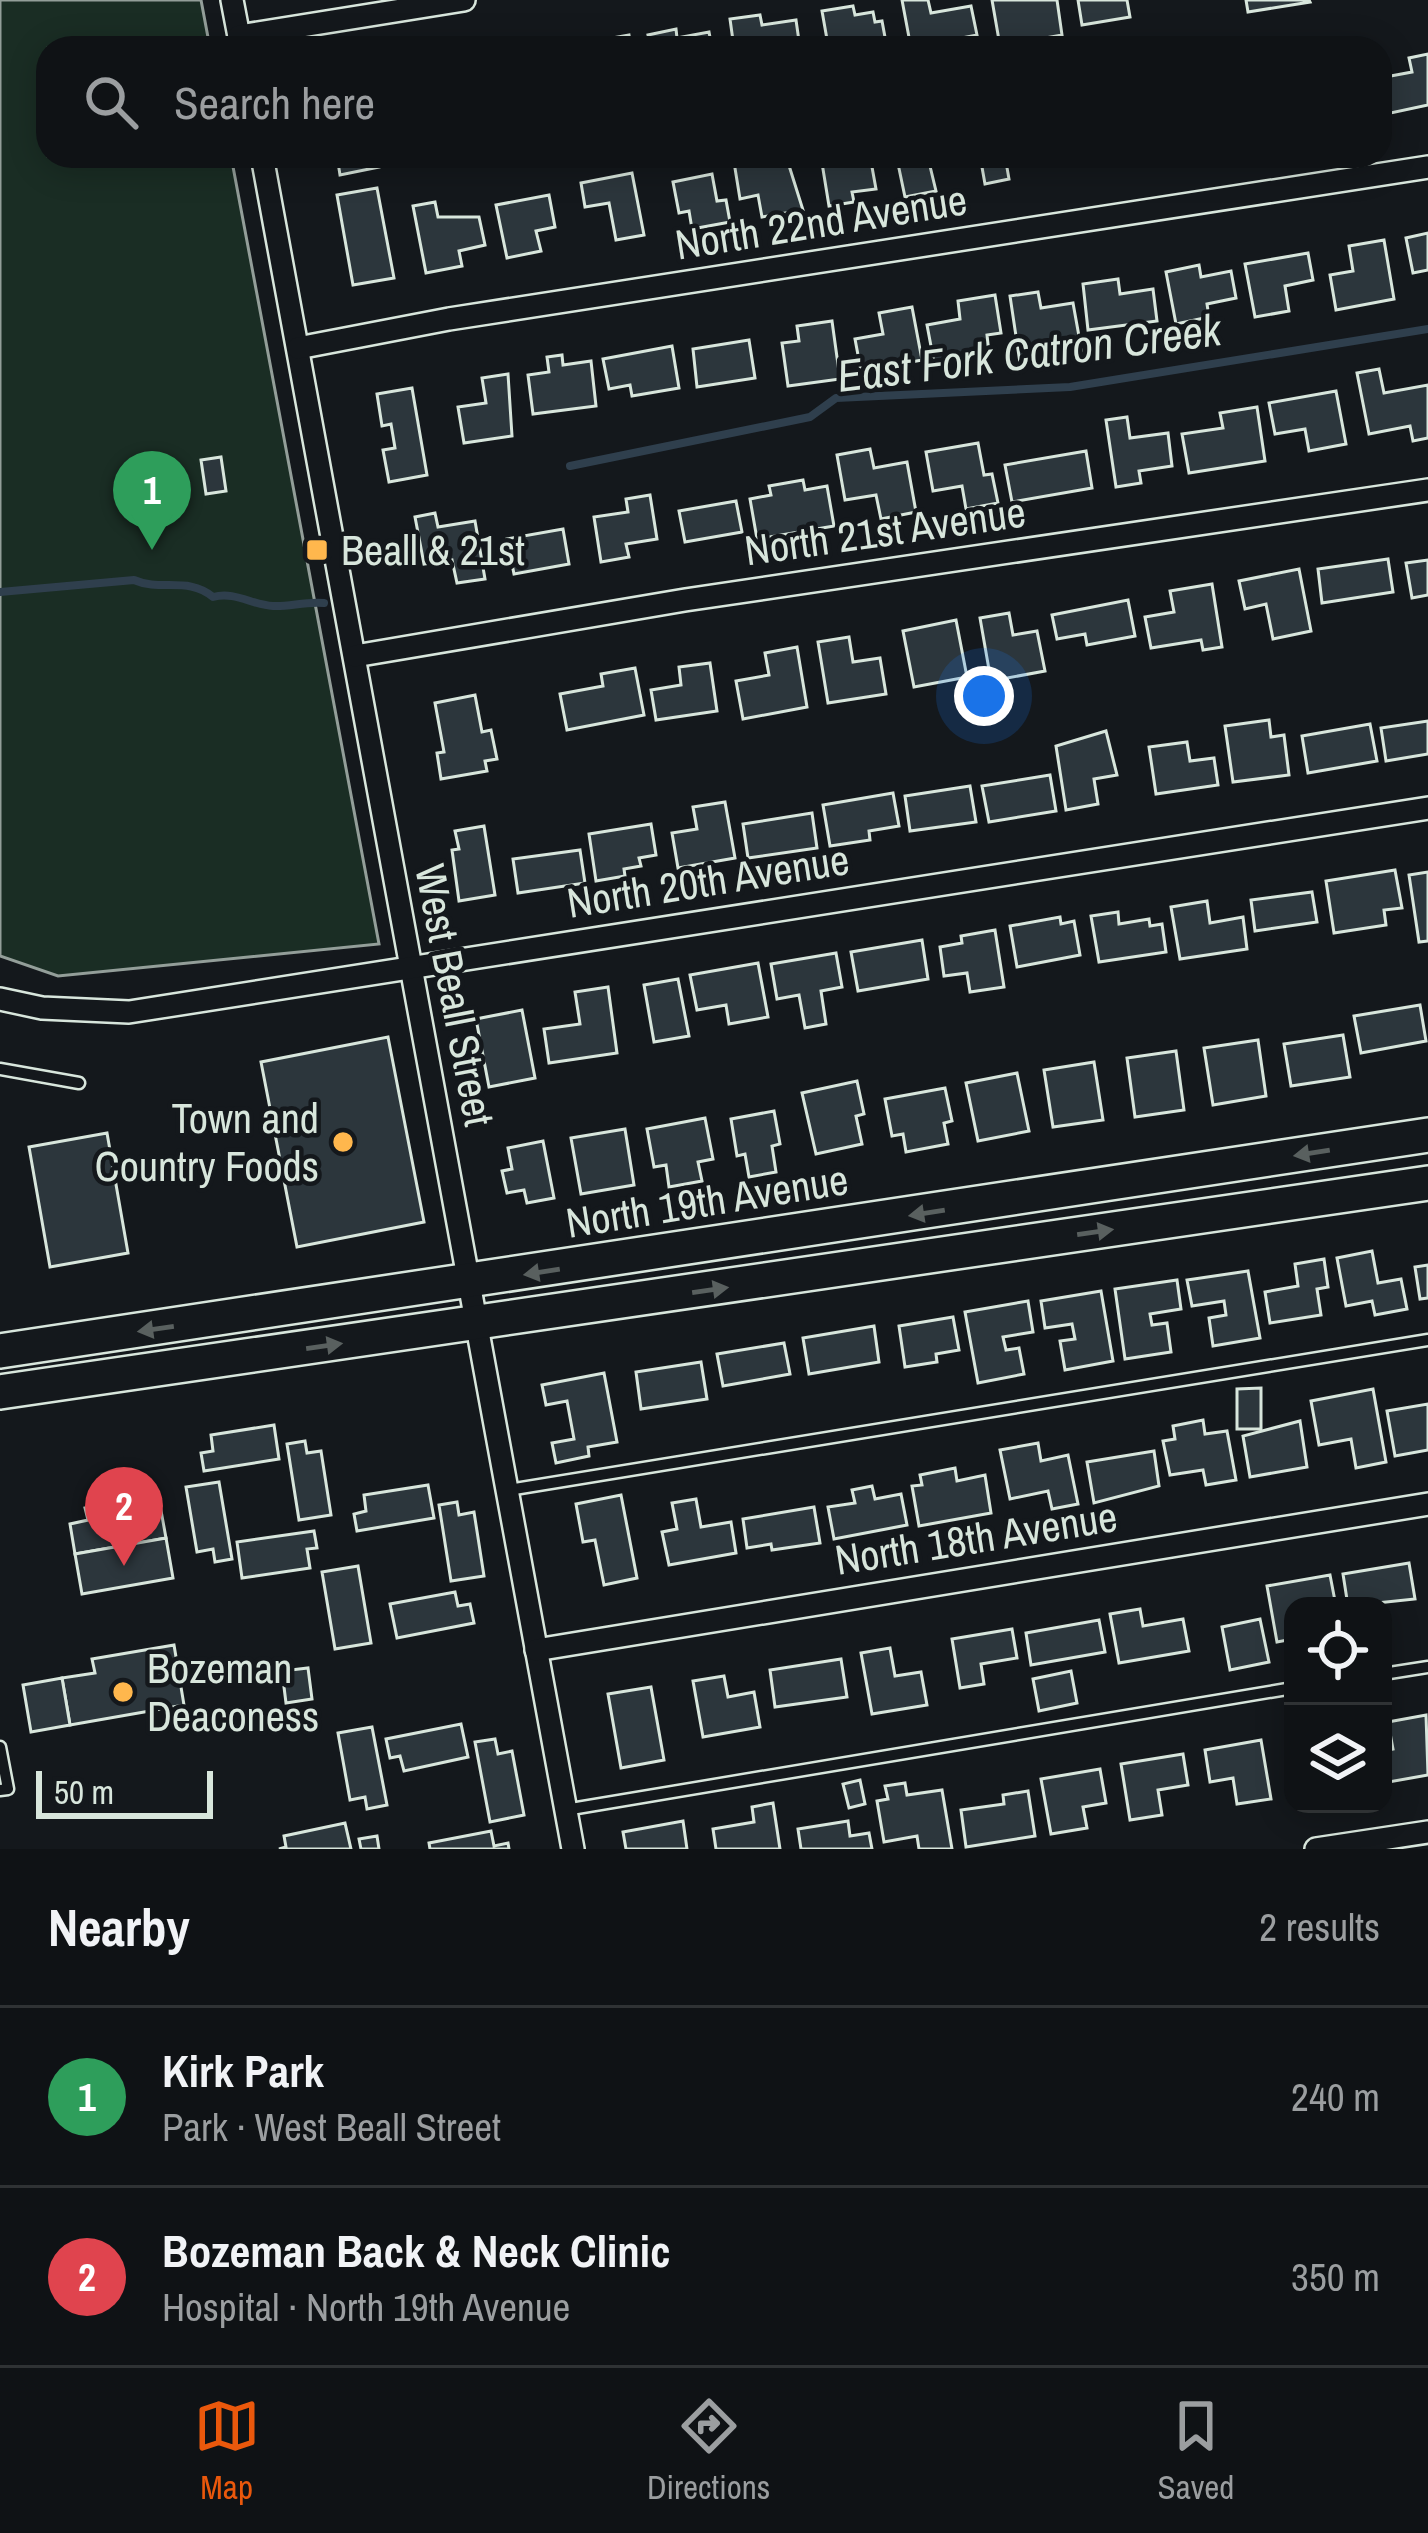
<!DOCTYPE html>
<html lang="en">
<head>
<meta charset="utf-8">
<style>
  body { margin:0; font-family:"Archivo Narrow",sans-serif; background:#1d2022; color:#f1f3f6 }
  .controls { position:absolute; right:36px; bottom:36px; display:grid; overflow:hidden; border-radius:24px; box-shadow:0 6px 30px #0003 }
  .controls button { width:108px; height:108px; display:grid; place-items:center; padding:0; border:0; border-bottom:3px solid #2f3234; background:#0f1215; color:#f1f3f6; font:60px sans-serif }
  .scale { position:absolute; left:36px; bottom:30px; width:177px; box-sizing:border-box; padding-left:12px; border:6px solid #d8e6dc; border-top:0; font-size:33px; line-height:42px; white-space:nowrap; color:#d8e6dc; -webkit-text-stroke:9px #14181c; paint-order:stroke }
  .you { position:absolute; left:984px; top:696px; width:42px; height:42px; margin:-30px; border:9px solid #fff; border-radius:50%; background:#1a73e8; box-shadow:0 0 0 18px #1a73e833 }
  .badge { display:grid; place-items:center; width:78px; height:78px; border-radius:50%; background:#ea580c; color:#fff; font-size:39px; font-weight:700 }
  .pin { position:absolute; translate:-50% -99px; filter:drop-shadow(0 3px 6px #0008) }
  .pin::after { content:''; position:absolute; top:63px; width:42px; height:36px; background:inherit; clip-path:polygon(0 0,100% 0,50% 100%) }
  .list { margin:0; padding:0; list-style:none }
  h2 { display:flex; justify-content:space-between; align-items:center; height:156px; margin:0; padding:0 48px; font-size:51px }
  h2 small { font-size:39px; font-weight:400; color:#9b9ea0 }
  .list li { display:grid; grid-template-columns:78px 1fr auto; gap:36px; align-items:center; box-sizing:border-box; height:180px; padding:0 48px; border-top:3px solid #2f3234 }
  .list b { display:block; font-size:45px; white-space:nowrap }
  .list p { margin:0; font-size:39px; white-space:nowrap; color:#9b9ea0 }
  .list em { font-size:39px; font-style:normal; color:#9b9ea0 }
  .icon { flex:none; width:66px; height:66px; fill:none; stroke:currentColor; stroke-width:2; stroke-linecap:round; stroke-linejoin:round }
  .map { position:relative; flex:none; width:1428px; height:1849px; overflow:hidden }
  .search { position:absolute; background:#0f1215; box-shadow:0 6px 30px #0003; left:36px; right:36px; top:36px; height:132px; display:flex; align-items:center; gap:30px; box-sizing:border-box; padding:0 42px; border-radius:36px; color:#9b9ea0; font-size:45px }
  .sheet { height:516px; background:#0f1215 }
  nav { display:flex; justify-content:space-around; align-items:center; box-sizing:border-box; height:168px; border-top:3px solid #2f3234; background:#0f1215; font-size:33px; color:#9b9ea0 }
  nav a { display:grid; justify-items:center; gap:6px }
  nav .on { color:#ea580c }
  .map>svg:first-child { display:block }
  .green { fill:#1a2d24; stroke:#939e99; stroke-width:3 }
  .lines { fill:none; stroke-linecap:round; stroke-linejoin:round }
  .stream { stroke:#2f3f4d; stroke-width:8 }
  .building { fill:#2c363c; stroke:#d8e6dc; stroke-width:3 }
  .lane-casing { stroke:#d8e6dc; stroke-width:15 }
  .street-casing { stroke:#d8e6dc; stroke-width:26 }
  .primary-casing { stroke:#d8e6dc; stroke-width:38 }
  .lane { stroke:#14181c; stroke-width:10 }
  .street { stroke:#14181c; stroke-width:21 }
  .primary { stroke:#14181c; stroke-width:33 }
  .oneway { fill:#59605f }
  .poi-dot { fill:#ffb74d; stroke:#14181c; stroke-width:4.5 }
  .labels { text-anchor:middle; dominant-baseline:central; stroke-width:9; stroke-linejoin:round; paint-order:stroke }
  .street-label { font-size:42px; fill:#d8e6dc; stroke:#14181c }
  .poi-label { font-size:42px; fill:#d8e6dc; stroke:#14181c; text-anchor:start }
  .water-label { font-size:45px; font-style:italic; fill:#d8e6dc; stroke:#14181c }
</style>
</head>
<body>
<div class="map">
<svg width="1428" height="1849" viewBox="0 0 1428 1849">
  <rect width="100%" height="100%" fill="#14181c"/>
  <path class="green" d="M0,0H201L210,48H48V156H231L379,944L58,976L0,956Z"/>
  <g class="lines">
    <g class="stream">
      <path d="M570,466L810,417L836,398L1070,387L1428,329"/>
      <path d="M0,592L134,580C161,592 188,576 213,597C235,591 252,605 273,606C289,607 306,601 324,603"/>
    </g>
  </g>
  <g class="building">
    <path d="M902,0H928L931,13L971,6L977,35L911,48Z"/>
    <path d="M992,0H1057L1062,35L1000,46Z"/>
    <path d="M1078,0H1127L1130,17L1082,25Z"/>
    <path d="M1246,0H1309L1310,2L1248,12Z"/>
    <path d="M853,6L855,15L873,12L875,22L882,21L887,48L828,45L822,11Z"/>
    <path d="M760,15L762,25L796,20L800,48H734L730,19Z"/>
    <path d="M676,29L677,38L709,32L712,48H651L648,35Z"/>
    <path d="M629,35L631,48H563L562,47Z"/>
    <path d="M1428,54V105L1386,114L1380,78L1412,72L1409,58Z"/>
    <path d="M337,156H377L379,167L340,175Z"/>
    <path d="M786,156L803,210L762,217L758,195L740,199L734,162Z"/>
    <path d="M870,156L876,189L852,192L854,202L829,206L822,163Z"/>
    <path d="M957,156L929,162L936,191L905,197L897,159Z"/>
    <path d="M980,156H1035L1006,162L1009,179L985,184Z"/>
    <path d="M1060,156H1114L1062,166Z"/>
    <path d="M632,173L644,235L616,240L609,203L585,207L581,183Z"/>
    <path d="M712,174L717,201L726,200L730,222L692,229L689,211L679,213L673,182Z"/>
    <path d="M377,188L394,278L353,285L337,195Z"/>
    <path d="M549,195L555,227L536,231L541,251L507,258L496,205Z"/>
    <path d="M435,202L438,217H479L485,245L459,251L462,266L426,273L413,206Z"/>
    <path d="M1428,233V270L1413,273L1406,238Z"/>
    <path d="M1384,240L1394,299L1336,310L1330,275L1353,271L1349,246Z"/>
    <path d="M1308,253L1313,280L1285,286L1289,311L1255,317L1245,264Z"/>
    <path d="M1199,265L1201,277L1231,271L1236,298L1207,304L1209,317L1176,324L1166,272Z"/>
    <path d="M1118,279L1120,294L1153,289L1157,321L1088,330L1083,284Z"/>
    <path d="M1038,292L1041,308L1073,303L1082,353L1020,363L1010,296Z"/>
    <path d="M995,295L1001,333L987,335L989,353L934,362L927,325L960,319L958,301Z"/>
    <path d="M912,307L922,360L861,371L855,339L883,334L879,313Z"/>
    <path d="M832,321L840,379L788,386L782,343L799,341L797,326Z"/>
    <path d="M749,340L755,378L697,387L693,349Z"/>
    <path d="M672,346L679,388L632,396L630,385L609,389L603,359Z"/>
    <path d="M562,355L563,365L591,361L596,406L533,414L528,375L549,372L547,357Z"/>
    <path d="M1379,369L1384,393L1428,385V438L1413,441L1410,426L1369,434L1357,373Z"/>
    <path d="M508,374L512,436L464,443L458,407L486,403L482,378Z"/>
    <path d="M412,388L427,475L389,482L383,450L395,448L391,424L382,426L377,394Z"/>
    <path d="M1336,391L1346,444L1309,451L1305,429L1275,434L1269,403Z"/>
    <path d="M1257,407L1265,461L1189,473L1182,434L1223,428L1220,413Z"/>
    <path d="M1127,417L1130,438L1168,433L1172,466L1139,471L1141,483L1116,487L1106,420Z"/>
    <path d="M978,443L984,475L992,474L998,503L966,509L962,486L933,491L926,452Z"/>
    <path d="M870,449L874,468L907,462L916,512L881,519L876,495L845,500L837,455Z"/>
    <path d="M1086,451L1092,488L1012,502L1005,465Z"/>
    <path d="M221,457L226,491L206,494L201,460Z"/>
    <path d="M803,480L805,490L827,486L834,526L757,539L750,499L771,495L769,486Z"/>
    <path d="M650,495L657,539L626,544L629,557L601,562L594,517L628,512L626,499Z"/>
    <path d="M736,501L742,532L685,542L679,511Z"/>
    <path d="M435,513L438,527L475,521L485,579L457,583L452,560L424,564L415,517Z"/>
    <path d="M563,529L569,564L514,574L507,539Z"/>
    <path d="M1388,559L1393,592L1322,603L1318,569Z"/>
    <path d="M1428,560V595L1412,598L1406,563Z"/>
    <path d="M1299,569L1311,631L1273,639L1266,604L1245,609L1239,581Z"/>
    <path d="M1212,584L1222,647L1203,650L1201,640L1151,648L1145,617L1174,612L1170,591Z"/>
    <path d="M1128,600L1135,636L1087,645L1085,634L1057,639L1052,615Z"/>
    <path d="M1009,613L1013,635L1037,631L1045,671L991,681L980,618Z"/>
    <path d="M956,620L967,677L914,687L903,631Z"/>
    <path d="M849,637L853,662L880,658L886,694L828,703L818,642Z"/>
    <path d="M797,647L807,707L743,719L736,681L769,675L765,653Z"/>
    <path d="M710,663L717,711L656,720L651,690L681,685L679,667Z"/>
    <path d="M635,668L644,715L567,730L560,694L603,686L601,674Z"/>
    <path d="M475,695L482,732L491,730L497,759L485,761L487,771L441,779L437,753L444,752L435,703Z"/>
    <path d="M1269,720L1271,737L1284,735L1289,775L1233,782L1225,726Z"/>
    <path d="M1428,721V754L1386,761L1381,728Z"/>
    <path d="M1370,724L1377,761L1308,773L1302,736Z"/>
    <path d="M1106,731L1117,775L1094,779L1098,804L1066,810L1056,746Z"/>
    <path d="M1187,742L1190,761L1214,758L1218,785L1156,794L1149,747Z"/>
    <path d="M1050,775L1056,811L989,822L982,786Z"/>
    <path d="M970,786L976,822L910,831L905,796Z"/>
    <path d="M893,793L899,826L869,831L870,840L830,846L823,805Z"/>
    <path d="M725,802L735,858L678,868L672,833L697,829L693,807Z"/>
    <path d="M812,813L817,848L748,858L743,824Z"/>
    <path d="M651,824L656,855L639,858L641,866L624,869L625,876L596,881L589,834Z"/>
    <path d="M484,826L495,895L459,901L452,850L459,849L455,831Z"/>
    <path d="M580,850L585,883L518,893L513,859Z"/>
    <path d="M1395,870L1402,908L1384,910L1386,925L1334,933L1326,881Z"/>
    <path d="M1428,872V941L1419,942L1409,875Z"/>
    <path d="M1312,892L1317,922L1255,931L1251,900Z"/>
    <path d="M1207,901L1210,923L1243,917L1247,949L1180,959L1171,907Z"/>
    <path d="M1118,912L1119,924L1149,919L1150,926L1162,924L1166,952L1099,962L1091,916Z"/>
    <path d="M1060,917L1061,924L1074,921L1080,955L1017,967L1010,926Z"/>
    <path d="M995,930L1004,987L970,992L967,973L944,976L940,947L962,943L961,936Z"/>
    <path d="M922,940L928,979L858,991L851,952Z"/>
    <path d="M836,953L842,987L821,991L826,1024L805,1028L799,995L777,999L771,964Z"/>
    <path d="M758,963L768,1017L729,1024L726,1005L697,1010L690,975Z"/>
    <path d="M678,979L689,1036L654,1042L644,985Z"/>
    <path d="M608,987L617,1053L549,1063L544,1029L580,1024L575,992Z"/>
    <path d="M1420,1005L1426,1041L1361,1053L1354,1016Z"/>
    <path d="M522,1010L535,1078L489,1087L476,1019Z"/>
    <path d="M1343,1035L1350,1077L1291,1086L1284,1044Z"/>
    <path d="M388,1037L424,1222L297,1247L261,1062Z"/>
    <path d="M1258,1040L1266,1096L1213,1105L1204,1048Z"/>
    <path d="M1176,1051L1184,1110L1135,1117L1127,1058Z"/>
    <path d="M1094,1062L1103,1120L1053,1127L1044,1070Z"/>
    <path d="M1017,1073L1029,1131L978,1141L966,1083Z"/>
    <path d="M857,1081L864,1114L856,1116L862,1144L816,1154L802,1093Z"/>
    <path d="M945,1088L952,1121L944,1123L948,1144L906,1152L903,1134L892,1136L885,1099Z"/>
    <path d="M774,1111L780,1144L772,1146L776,1172L749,1177L745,1154L737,1156L731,1119Z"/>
    <path d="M705,1118L713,1159L698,1162L702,1181L669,1187L666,1165L654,1167L647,1129Z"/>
    <path d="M625,1129L634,1185L581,1194L571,1138Z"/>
    <path d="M107,1133L128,1253L50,1267L29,1147Z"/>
    <path d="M543,1141L554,1198L527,1203L524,1190L507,1193L502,1171L512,1169L508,1148Z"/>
    <path d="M1372,1251L1378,1283L1401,1279L1407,1309L1375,1315L1372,1301L1346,1306L1337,1258Z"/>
    <path d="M1324,1259L1328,1287L1317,1289L1321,1315L1270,1323L1265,1292L1298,1286L1295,1264Z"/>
    <path d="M1428,1265V1298L1420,1299L1415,1267Z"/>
    <path d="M1248,1271L1260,1338L1213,1346L1209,1318L1226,1315L1224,1301L1192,1306L1187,1280Z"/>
    <path d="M1177,1280L1181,1309L1150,1314L1152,1325L1167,1323L1171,1352L1125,1359L1115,1289Z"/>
    <path d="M1101,1291L1113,1361L1065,1370L1060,1341L1075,1339L1072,1324L1045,1328L1041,1301Z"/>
    <path d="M1028,1301L1033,1332L1003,1337L1006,1350L1019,1348L1024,1374L978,1383L965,1312Z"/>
    <path d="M953,1317L959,1350L936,1354L937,1362L905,1367L899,1326Z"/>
    <path d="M874,1326L879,1362L809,1374L803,1338Z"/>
    <path d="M784,1343L790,1374L723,1386L717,1354Z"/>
    <path d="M701,1362L707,1399L641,1409L636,1372Z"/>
    <path d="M604,1373L617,1442L588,1447L589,1456L556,1463L552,1443L574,1439L567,1401L546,1405L542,1385Z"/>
    <path d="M1261,1388V1429H1237V1389Z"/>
    <path d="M1373,1389L1386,1462L1356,1468L1351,1439L1319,1445L1311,1401Z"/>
    <path d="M1428,1404V1450L1395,1456L1387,1411Z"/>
    <path d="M1203,1420L1205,1434L1227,1431L1236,1480L1206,1485L1203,1470L1170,1475L1163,1441L1175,1439L1173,1426Z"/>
    <path d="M1300,1421L1307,1467L1250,1477L1243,1436Z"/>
    <path d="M274,1425L279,1459L204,1471L201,1453L213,1451L211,1435Z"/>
    <path d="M305,1441L307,1453L321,1451L331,1515L299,1520L287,1444Z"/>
    <path d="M1038,1443L1041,1461L1068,1455L1078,1504L1052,1509L1048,1491L1010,1499L1000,1450Z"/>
    <path d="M1154,1451L1159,1486L1094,1503L1087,1462Z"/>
    <path d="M955,1468L957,1481L985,1475L991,1513L919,1526L912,1486L922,1485L920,1475Z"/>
    <path d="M219,1482L232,1559L215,1562L213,1549L197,1552L186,1487Z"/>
    <path d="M428,1485L434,1518L357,1531L354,1514L366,1511L364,1495Z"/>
    <path d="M872,1486L875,1499L901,1494L907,1525L834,1539L828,1507L855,1503L852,1490Z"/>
    <path d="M158,1494L166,1538L75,1554L70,1524L88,1520L85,1508Z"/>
    <path d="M621,1495L637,1578L604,1585L595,1540L583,1542L576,1504Z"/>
    <path d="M696,1499L701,1527L731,1522L736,1553L669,1565L662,1532L677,1529L672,1503Z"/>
    <path d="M457,1502L459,1515L474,1512L484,1576L451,1581L439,1505Z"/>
    <path d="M814,1507L820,1543L772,1550L771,1544L747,1548L743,1519Z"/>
    <path d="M314,1531L317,1548L307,1549L310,1568L242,1578L237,1542Z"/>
    <path d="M166,1538L173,1578L82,1594L75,1554Z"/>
    <path d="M1409,1563L1415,1599L1348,1606L1343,1574Z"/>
    <path d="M358,1566L371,1643L335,1649L322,1572Z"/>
    <path d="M1330,1575L1335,1601L1293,1606V1639L1277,1642L1267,1586Z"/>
    <path d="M455,1592L458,1606L470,1604L474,1623L397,1638L390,1604Z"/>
    <path d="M1140,1609L1143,1626L1183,1619L1189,1651L1119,1663L1110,1614Z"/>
    <path d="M1260,1619L1269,1662L1230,1670L1222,1627Z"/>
    <path d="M1099,1620L1105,1652L1031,1665L1026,1633Z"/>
    <path d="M1012,1629L1017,1658L981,1664L984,1684L960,1688L952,1639Z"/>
    <path d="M174,1645L184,1705L70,1725L62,1678L95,1673L92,1659Z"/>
    <path d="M890,1648L895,1676L921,1672L927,1705L872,1714L861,1653Z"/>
    <path d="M841,1659L847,1697L775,1707L770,1670Z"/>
    <path d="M308,1668L312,1699L286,1703L282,1671Z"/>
    <path d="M1071,1671L1077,1703L1039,1711L1033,1679Z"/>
    <path d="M724,1676L728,1697L754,1692L760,1727L703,1737L693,1681Z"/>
    <path d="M62,1678L70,1725L31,1732L23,1685Z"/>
    <path d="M651,1687L664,1760L621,1768L608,1694Z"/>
    <path d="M1426,1715L1428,1775L1383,1783V1751L1393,1749L1388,1722Z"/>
    <path d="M461,1724L468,1757L404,1771L400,1756L390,1758L386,1739Z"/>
    <path d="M372,1727L387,1805L367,1809L365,1797L350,1800L338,1733Z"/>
    <path d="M495,1739L498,1754L512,1751L524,1815L490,1822L475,1742Z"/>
    <path d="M1261,1740L1271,1799L1237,1804L1233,1778L1210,1782L1205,1750Z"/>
    <path d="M1293,1740V1781L1286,1741Z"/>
    <path d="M1183,1754L1188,1785L1158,1790L1162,1815L1130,1820L1121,1764Z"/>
    <path d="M1100,1769L1106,1803L1083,1807L1087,1828L1051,1834L1041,1779Z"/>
    <path d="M860,1780L865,1804L849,1808L843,1784Z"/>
    <path d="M905,1783L907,1795L942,1790L952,1849H919L917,1836L884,1842L877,1801L888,1799L885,1786Z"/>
    <path d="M1028,1791L1035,1836L966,1847L961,1810L1004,1804L1003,1795Z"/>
    <path d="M773,1803L780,1849H716L713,1829L754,1822L752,1807Z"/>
    <path d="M683,1821L687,1849H626L623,1832Z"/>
    <path d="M848,1821L850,1836L869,1833L872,1849H801L798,1829Z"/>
    <path d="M345,1823L351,1849H279L286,1847L284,1836Z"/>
    <path d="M491,1831L494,1846L508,1843L509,1849H430L429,1843Z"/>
    <path d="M377,1836L379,1849H361L359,1839Z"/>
  </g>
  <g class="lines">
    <g class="lane-casing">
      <g id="lane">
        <path d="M0,1069L79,1083"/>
        <path d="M508,1490L1428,1340"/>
        <path d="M1383,1674L1428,1667"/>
        <path d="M0,1747L8,1789L0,1790"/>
        <path d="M565,1810L1293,1688"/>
      </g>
    </g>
    <g class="street-casing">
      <g id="street">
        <path d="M232,0L241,47"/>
        <path d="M239,36L464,0"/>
        <path d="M262,156L573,1849"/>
        <path d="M298,348L449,319L1428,167"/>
        <path d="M355,656L685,600L1428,490"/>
        <path d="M0,999L42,1008L129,1012L1428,808"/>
        <path d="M536,1650L1428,1504"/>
        <path d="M1316,1849L1428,1832"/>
      </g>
    </g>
    <g class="primary-casing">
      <g id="primary">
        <path d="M0,1351L1428,1135"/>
        <path d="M0,1392L1428,1183"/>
      </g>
    </g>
    <use href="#lane" class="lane"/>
    <use href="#street" class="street"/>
    <use href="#primary" class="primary"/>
  </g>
  <defs><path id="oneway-solid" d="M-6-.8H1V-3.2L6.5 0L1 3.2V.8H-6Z" transform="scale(3)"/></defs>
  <g class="oneway">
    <use href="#oneway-solid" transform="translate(1312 1153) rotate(171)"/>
    <use href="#oneway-solid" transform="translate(927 1213) rotate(171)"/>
    <use href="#oneway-solid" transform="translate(1095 1232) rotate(-8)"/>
    <use href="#oneway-solid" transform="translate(542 1272) rotate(171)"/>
    <use href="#oneway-solid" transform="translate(710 1290) rotate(-8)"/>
    <use href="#oneway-solid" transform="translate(156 1329) rotate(172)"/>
    <use href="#oneway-solid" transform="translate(324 1346) rotate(-8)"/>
  </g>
  <g class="poi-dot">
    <rect x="305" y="538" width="24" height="24" rx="6"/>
    <circle cx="343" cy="1142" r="12"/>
    <circle cx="123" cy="1692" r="12"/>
  </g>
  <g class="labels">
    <g class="street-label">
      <text transform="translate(821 222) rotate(-9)">North 22nd Avenue</text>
      <text transform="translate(885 531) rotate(-8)">North 21st Avenue</text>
      <text transform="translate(708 881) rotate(-9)">North 20th Avenue</text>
      <text transform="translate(455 995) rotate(79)">West Beall Street</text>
      <text transform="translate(707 1201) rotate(-9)">North 19th Avenue</text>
      <text transform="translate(976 1538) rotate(-9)">North 18th Avenue</text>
    </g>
    <g class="poi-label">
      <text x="341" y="550">Beall &amp; 21st</text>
      <text x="319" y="1118" text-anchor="end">Town and<tspan x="319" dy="48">Country Foods</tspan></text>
      <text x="147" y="1668">Bozeman<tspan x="147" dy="48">Deaconess</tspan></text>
    </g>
    <g class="water-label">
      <text transform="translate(1029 352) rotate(-7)">East Fork Catron Creek</text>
    </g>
  </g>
</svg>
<div class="controls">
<button><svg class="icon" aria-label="locate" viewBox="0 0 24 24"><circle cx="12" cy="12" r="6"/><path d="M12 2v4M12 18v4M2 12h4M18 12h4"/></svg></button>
<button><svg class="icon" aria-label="layers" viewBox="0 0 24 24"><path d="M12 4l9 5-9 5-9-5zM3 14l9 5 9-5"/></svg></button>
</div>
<div class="scale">50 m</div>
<div class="you"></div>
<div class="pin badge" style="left:152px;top:550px;background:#2e9e5b">1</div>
<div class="pin badge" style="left:124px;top:1566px;background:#e0444e">2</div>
<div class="search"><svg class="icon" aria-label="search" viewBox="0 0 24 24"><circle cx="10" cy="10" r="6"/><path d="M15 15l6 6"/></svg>Search here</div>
</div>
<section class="sheet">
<h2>Nearby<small>2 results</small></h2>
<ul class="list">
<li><span class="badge" style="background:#2e9e5b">1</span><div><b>Kirk Park</b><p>Park · West Beall Street</p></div><em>240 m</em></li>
<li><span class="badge" style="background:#e0444e">2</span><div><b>Bozeman Back &amp; Neck Clinic</b><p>Hospital · North 19th Avenue</p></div><em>350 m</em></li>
</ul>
</section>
<nav>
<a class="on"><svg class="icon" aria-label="map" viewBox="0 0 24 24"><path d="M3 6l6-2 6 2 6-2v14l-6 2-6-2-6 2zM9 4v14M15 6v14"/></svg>Map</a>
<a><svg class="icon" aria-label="directions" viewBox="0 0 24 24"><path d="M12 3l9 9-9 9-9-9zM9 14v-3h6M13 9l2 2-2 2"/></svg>Directions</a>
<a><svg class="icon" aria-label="saved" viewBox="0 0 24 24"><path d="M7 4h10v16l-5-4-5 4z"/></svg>Saved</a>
</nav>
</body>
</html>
